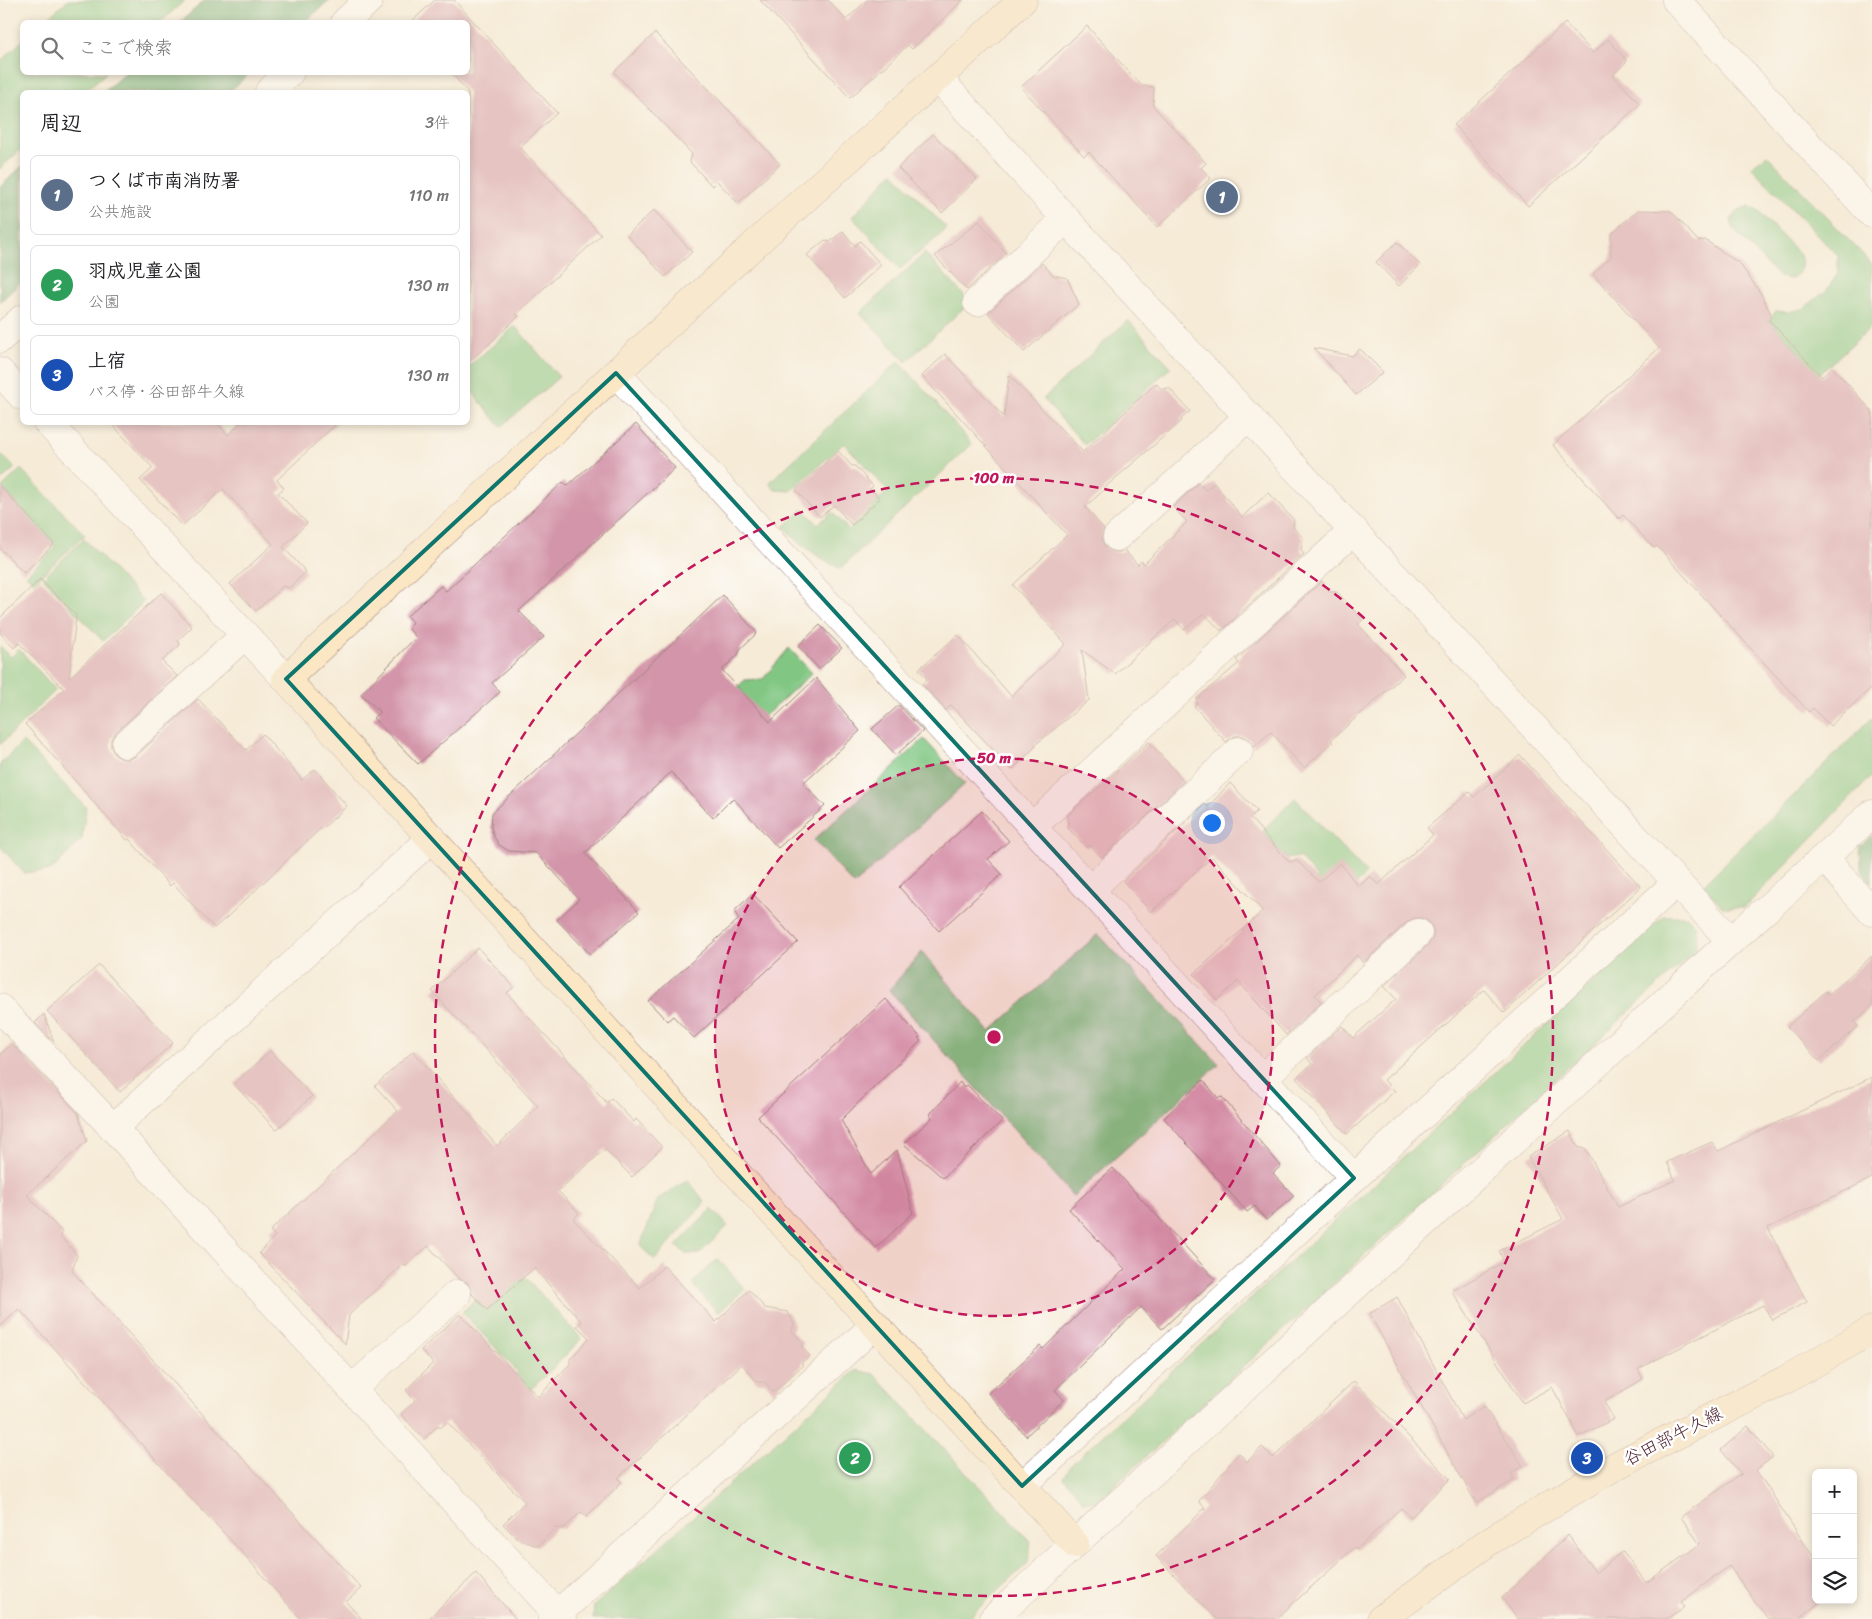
<!DOCTYPE html>
<html lang="ja">
<head>
<meta charset="utf-8">
<style>
  body { margin:0; font-family:Sriracha,"Klee One",sans-serif; background:#f6f6f6; color:#202124 }
  .controls { position:absolute; right:15px; bottom:15px; display:grid; overflow:hidden; border-radius:8px; box-shadow:0 2px 8px #0003 }
  .controls button { width:45px; height:45px; display:grid; place-items:center; padding:0; border:0; border-bottom:1px solid #e0e0e0; background:#fff; color:#202124; font:25px sans-serif }
  .you { position:absolute; left:1211px; top:822px; width:18px; height:18px; margin:-12px; border:4px solid #fff; border-radius:50%; background:#1a73e8; box-shadow:0 0 0 8px #1a73e833 }
  .badge { display:grid; place-items:center; width:32px; height:32px; border-radius:50%; background:#d1495b; color:#fff; font-size:16px; font-weight:700 }
  .pin { position:absolute; translate:-50% -50%; border:2px solid #fff; box-shadow:0 1px 5px #0006 }
  .list { margin:0; padding:0; list-style:none }
  h2 { display:flex; justify-content:space-between; align-items:center; height:65px; margin:0; padding:0 20px; font-size:21px }
  h2 small { font-size:16px; font-weight:400; color:#757577 }
  .list li { display:grid; grid-template-columns:32px 1fr auto; gap:15px; align-items:center; box-sizing:border-box; height:80px; margin:0 10px 10px; padding:0 10px; border:1px solid #e0e0e0; border-radius:8px }
  .list b { display:block; font-size:19px; white-space:nowrap }
  .list p { margin:0; font-size:16px; white-space:nowrap; color:#757577 }
  .list em { font-size:16px; font-style:normal; color:#757577 }
  .icon { flex:none; width:28px; height:28px; fill:none; stroke:currentColor; stroke-width:2; stroke-linecap:round; stroke-linejoin:round }
  .map { position:relative; flex:none; width:1872px; height:1619px; overflow:hidden }
  .search { position:absolute; background:#fff; box-shadow:0 2px 8px #0003; left:20px; top:20px; width:450px; height:55px; display:flex; align-items:center; gap:12px; box-sizing:border-box; padding:0 18px; border-radius:8px; color:#757577; font-size:19px }
  .panel { position:absolute; background:#fff; box-shadow:0 2px 8px #0003; left:20px; top:90px; width:450px; height:335px; border-radius:8px }
  .map>svg:first-child { display:block }
  .green { fill:#81c783; stroke:#667357 }
  .forest { fill:#68ac71; stroke:#59664e }
  .building { fill:#d395a9 }
  .lines { fill:none; stroke-linecap:round; stroke-linejoin:round }
  .street-casing { stroke:#a08581; stroke-width:29 }
  .secondary-casing { stroke:#a08581; stroke-width:29 }
  .street { stroke:#fff; stroke-width:28 }
  .secondary { stroke:#fbe7c3; stroke-width:28 }
  .marked { fill:none; stroke:#0f766e; stroke-width:4; stroke-linejoin:round }
  .ring { fill:none; stroke:#c2185b; stroke-width:2.5; stroke-dasharray:9 6 }
  .labels { text-anchor:middle; dominant-baseline:central; stroke-width:5; stroke-linejoin:round; paint-order:stroke }
  .street-label { font-size:18px; fill:#4a1f2b; stroke:#fff }
  .centre { fill:#c2185b; stroke:#fff; stroke-width:2.5 }
  .ring-label { font-size:15px; text-anchor:middle; font-weight:bold; fill:#c2185b; stroke:#fff; stroke-width:5; stroke-linejoin:round; paint-order:stroke }
</style>
</head>
<body>
<div class="map">
<svg width="1872" height="1619" viewBox="0 0 1872 1619">
  <rect width="100%" height="100%" fill="#fff"/>
  <filter id="ink" filterUnits="userSpaceOnUse"><feTurbulence type="fractalNoise" baseFrequency=".02" numOctaves="2"/><feDisplacementMap in="SourceGraphic" scale="10" xChannelSelector="R" yChannelSelector="G"/><feConvolveMatrix kernelMatrix="1 2 1 2 8 2 1 2 1" color-interpolation-filters="sRGB"/></filter>
  <filter id="wash" filterUnits="userSpaceOnUse"><feTurbulence type="fractalNoise" baseFrequency=".0096" numOctaves="4" result="noise"/><feDisplacementMap in="SourceGraphic" scale="20" xChannelSelector="R" yChannelSelector="G"/><feGaussianBlur stdDeviation="1.12" result="paint"/><feColorMatrix in="noise" values="0 0 0 0 0 0 0 0 0 0 0 0 0 0 0 0 0 1.4 0 .05"/><feComposite in="paint" operator="in"/></filter>
  <g filter="url(#wash)">
    <rect width="100%" height="100%" fill="#f6ebd7"/>
    <g class="green">
      <path d="M68,0H185L161,22H43Z"/>
      <path d="M22,41V72L106,73L84,92H22V148L0,169V62Z"/>
      <path d="M1767,155L1872,264V326L1744,443L1726,421L1800,353L1769,320L1776,311L1787,312L1803,309L1827,290L1838,273V256L1751,167Z"/>
      <path d="M893,172L947,229L900,269L852,217Z"/>
      <path d="M1749,206L1759,212L1800,255C1804,266 1800,271 1793,279L1779,277L1734,230L1731,220L1739,210Z"/>
      <path d="M925,253L970,302L906,362L860,313Z"/>
      <path d="M1128,320L1171,367L1085,445L1043,399Z"/>
      <path d="M515,326L559,377L501,427L468,387V367Z"/>
      <path d="M899,361L972,444L840,569C820,558 799,545 784,527L803,509L818,524L832,512L849,530L888,491L844,443L791,491L775,490L769,483Z"/>
      <path d="M0,453L15,468L0,481Z"/>
      <path d="M21,469L85,535L34,582L26,575L55,548L2,487Z"/>
      <path d="M84,539L144,602L103,641L43,578Z"/>
      <path d="M0,646L11,657L19,649L56,690L0,745Z"/>
      <path d="M789,648L812,673L734,744L707,715L745,680L763,679Z"/>
      <path d="M1872,718V776L1745,907H1722L1703,885Z"/>
      <path d="M924,739L965,784L854,885L814,840Z"/>
      <path d="M23,742L86,807L82,839L52,870L24,873L0,846V764Z"/>
      <path d="M1295,798L1367,874L1297,941L1269,923L1317,878L1299,857L1287,859L1262,831Z"/>
      <path d="M1664,916H1687L1696,926V950L1098,1501L1084,1502L1064,1478L1071,1465Z"/>
      <path d="M1098,934L1219,1064L1073,1196L889,990L922,952L990,1032Z"/>
      <path d="M688,1180L705,1202L655,1260L640,1246L658,1199Z"/>
      <path d="M712,1209L728,1226L699,1254H687L676,1246Z"/>
      <path d="M718,1259L745,1289L718,1313L692,1283Z"/>
      <path d="M514,1265L582,1339L494,1426L480,1410L518,1372L462,1312Z"/>
      <path d="M856,1370L874,1374L1031,1542L1028,1563L967,1619H593L594,1606Z"/>
    </g>
    <g class="forest">
      <path d="M205,0H330L305,22H180Z"/>
      <path d="M125,73V72L250,73L229,92H103Z"/>
      <path d="M22,166V281L0,302V187Z"/>
      <path d="M1872,835V883L1861,870L1860,846Z"/>
    </g>
    <g id="blocks">
      <g class="building">
        <path d="M435,0H454L557,113L520,147L601,235L516,314L519,316L468,363V92L450,72H468V22H411Z"/>
        <path d="M760,0H828L846,20L867,0H963L912,49L908,45L850,98Z"/>
        <path d="M1565,23L1593,53L1608,39L1627,61L1613,75L1640,104L1528,206L1454,125Z"/>
        <path d="M1087,26L1142,86L1154,87L1153,106L1206,163L1201,168L1211,178L1157,227L1089,152L1084,156L1021,87Z"/>
        <path d="M655,33L780,164L738,203L717,181L712,186L690,162L692,154L614,72Z"/>
        <path d="M933,134L977,179L942,213L898,168Z"/>
        <path d="M654,210L692,252L665,277L627,235Z"/>
        <path d="M1638,210L1671,211L1698,241L1705,240L1740,264L1761,294L1771,314L1769,320L1822,377L1832,367L1872,411V687L1830,726L1813,708L1809,712L1657,546L1654,548L1623,515L1619,519L1553,445L1659,348L1593,274L1611,257V234Z"/>
        <path d="M979,221L1006,253L967,290L935,256Z"/>
        <path d="M843,231L855,246L860,241L881,265L845,298L807,255L825,240L830,242Z"/>
        <path d="M1397,242L1420,265L1399,286L1376,262Z"/>
        <path d="M1042,263L1053,275L1067,278L1079,304L1024,352L988,313Z"/>
        <path d="M1314,348L1352,356L1360,349L1383,372L1356,395Z"/>
        <path d="M945,354L1004,417L1009,375L1083,452L1156,383L1161,389L1169,388L1190,411L1181,419L1182,421L1103,489L1104,490L1085,507L1104,529L1102,533V540L1105,547L1113,552H1120L1124,550L1138,565L1141,561L1144,564L1187,522L1173,507L1199,483L1205,490L1214,483L1242,517L1268,493L1294,520L1293,527L1303,538L1301,550L1304,554L1221,631L1204,613L1184,630L1175,619L1115,674L1082,650L1089,700L1035,745L1036,746L1012,770L951,705L946,710L922,684L927,679L919,669L958,635L1011,696L1066,644L1013,585L1067,535L922,376Z"/>
        <path d="M110,422H216L228,435L241,422H338L277,480L284,488L278,493L307,523L283,547L306,572L289,588L283,586L256,611L230,584L273,544L223,489L182,526L140,480L153,468Z"/>
        <path d="M636,424L675,468L519,611L544,637L492,683L500,692L418,764L373,718L380,712L361,694L416,637L409,629L412,622L407,616L441,586L446,591L563,482L567,486Z"/>
        <path d="M838,451L852,466H855L873,486L870,489L880,498L852,525L834,505L820,517L796,490Z"/>
        <path d="M0,486L54,544L24,573L0,548Z"/>
        <path d="M40,579L76,615L69,678L161,593L192,627L178,640L180,645L162,661L177,676L115,733L111,739V747L115,755L122,759H129L136,756L198,699L246,750L263,734L302,780L315,769L347,806L322,829L321,828L226,918L214,928L173,883L170,886L129,839L127,840L25,724L64,689L19,643L14,648L0,633V618Z"/>
        <path d="M1322,581L1330,592H1337L1363,620L1358,624L1404,675L1331,740L1333,742L1304,768L1271,732L1254,747L1250,740L1243,736H1235L1226,742L1194,706L1198,703L1196,700L1239,663L1236,660Z"/>
        <path d="M723,595L757,633L740,649L738,655L722,670L770,722L816,678L860,731L803,783L825,806L778,848L733,798L713,818L671,772L585,853L639,912L590,954L557,920L579,899L536,853L509,851L499,845L494,837L491,827L492,813Z"/>
        <path d="M820,625L842,648L819,669L798,646Z"/>
        <path d="M899,705L923,731L896,755L872,729Z"/>
        <path d="M1149,742L1184,781L1102,858L1090,845L1087,848L1068,828V815Z"/>
        <path d="M1520,755L1641,887L1504,1013L1484,990L1384,1080L1395,1091L1347,1134L1296,1078L1312,1064L1307,1058L1342,1026L1353,1038L1396,999L1384,986L1429,944L1433,937V929L1430,923L1423,918H1414L1407,922L1363,963L1357,955L1315,995L1321,1002L1286,1035L1238,981L1217,1000L1194,974L1263,911L1212,857L1151,912L1123,881L1205,804L1208,807L1230,783L1257,811L1250,818L1289,862L1296,860L1319,882L1340,863L1359,887L1370,876L1378,885L1433,835L1427,828L1469,792L1474,797Z"/>
        <path d="M982,811L1009,841L988,859L1002,874L939,931L899,887Z"/>
        <path d="M753,894L798,942L694,1038L673,1016L667,1021L648,1001L739,919L734,911Z"/>
        <path d="M478,948L514,987L507,993L607,1103L611,1098L634,1122L636,1119L662,1147L632,1177L605,1149L558,1191L579,1213L573,1219L640,1288L664,1266L716,1322L749,1290L765,1308L788,1312L794,1324L792,1331L803,1343L802,1347L810,1356L802,1362V1366L773,1392L765,1382H757L742,1364L618,1478L622,1482L586,1517L581,1512L563,1529L556,1528L538,1546L518,1539L503,1524L525,1502L447,1422L440,1428L438,1425L424,1439L401,1414L415,1401L406,1390L433,1363L421,1350L460,1314L538,1397L570,1364V1359L589,1338L577,1326L582,1322L534,1268L487,1310L472,1294L468,1283L459,1279L428,1246L406,1266L402,1265L349,1315L345,1344L259,1253L275,1236L270,1231L398,1111L375,1086L413,1051L497,1146L538,1106L432,991Z"/>
        <path d="M1872,956V1006L1854,1022L1858,1026L1819,1061L1787,1027L1826,991L1829,994Z"/>
        <path d="M99,965L173,1043L120,1092L47,1011Z"/>
        <path d="M886,999L920,1037L918,1038L921,1041L841,1120L871,1174L897,1150L913,1213L876,1248L758,1117Z"/>
        <path d="M44,1014L54,1042L35,1023Z"/>
        <path d="M12,1044L78,1113L87,1141L27,1195L62,1232L61,1237L77,1255L72,1271L361,1588L346,1602L362,1619H301L239,1549L172,1478L19,1309L0,1327V1055Z"/>
        <path d="M270,1051L312,1096L276,1130L234,1084Z"/>
        <path d="M1872,1077V1178L1768,1228L1807,1302L1772,1320L1763,1305L1638,1369L1643,1379L1604,1402L1614,1419L1579,1436L1552,1387L1523,1403L1452,1291L1504,1262L1499,1251L1563,1219L1528,1157L1570,1131L1578,1147L1586,1149L1618,1207L1675,1180L1667,1162L1712,1142L1718,1151Z"/>
        <path d="M1203,1080L1218,1098L1222,1097L1281,1166L1273,1173L1294,1196L1266,1220L1255,1206L1247,1212L1164,1118Z"/>
        <path d="M960,1082L964,1088L967,1085L1002,1121L943,1178L904,1144L932,1118L930,1114Z"/>
        <path d="M1113,1168L1215,1279L1162,1329L1141,1307L1055,1390L1064,1400L1026,1436L988,1393L1040,1346L1043,1349L1125,1269L1069,1209Z"/>
        <path d="M1397,1297L1463,1420L1484,1406L1523,1466L1511,1473L1514,1480L1476,1503L1369,1314Z"/>
        <path d="M1354,1381L1450,1479L1411,1517L1401,1508L1357,1549L1355,1547L1276,1619H1216L1156,1556L1205,1508L1199,1501L1239,1453L1247,1462L1262,1447L1273,1458Z"/>
        <path d="M1748,1426L1773,1457L1756,1470L1816,1561V1600H1823L1798,1619H1768L1729,1566L1681,1602L1685,1607L1666,1619H1518L1502,1598L1568,1535L1596,1573L1623,1551L1646,1583L1700,1544L1681,1517L1741,1474L1721,1450Z"/>
        <path d="M476,1573L516,1619H428Z"/>
      </g>
    </g>
  </g>
  <g filter="url(#ink)">
    <use href="#blocks" fill-opacity="0" stroke="#a08581" stroke-width="1"/>
    <g class="lines">
      <g class="street-casing">
        <g id="street">
          <path d="M1676,0L1872,214"/>
          <path d="M345,22L369,0"/>
          <path d="M938,78L1066,219L1731,941"/>
          <path d="M269,92L290,72"/>
          <path d="M977,302L1066,219"/>
          <path d="M0,339L22,319"/>
          <path d="M0,372L22,396"/>
          <path d="M616,373L1354,1178"/>
          <path d="M47,422L286,679"/>
          <path d="M1117,537L1249,416"/>
          <path d="M126,744L245,635"/>
          <path d="M1032,827L1354,530"/>
          <path d="M1825,858L1872,912"/>
          <path d="M1090,890L1239,751"/>
          <path d="M0,1008L113,1128L562,1619"/>
          <path d="M1263,1078L1418,933"/>
          <path d="M113,1128L432,838"/>
          <path d="M352,1389L457,1294"/>
          <path d="M1022,1486L1354,1178L1677,882"/>
          <path d="M552,1619L875,1325"/>
          <path d="M993,1619L1731,941L1872,814"/>
        </g>
      </g>
      <g class="secondary-casing">
        <g id="secondary">
          <path d="M1023,0L730,267L286,679L1075,1544"/>
          <path d="M1381,1619L1491,1540L1617,1465L1785,1380L1872,1330"/>
        </g>
      </g>
      <use href="#street" class="street"/>
      <use href="#secondary" class="secondary"/>
    </g>
  </g>
  <path d="M0 0H1872V1619H0ZM616,373L1354,1178L1022,1486L286,679Z" fill="#f6ebd7" fill-opacity=".55" fill-rule="evenodd"/>
  <path class="marked" d="M616,373L1354,1178L1022,1486L286,679Z"/>
  <circle cx="994" cy="1037" r="279" fill="#c2185b" fill-opacity=".12"/>
  <g class="ring">
    <circle cx="994" cy="1037" r="279"/>
    <circle cx="994" cy="1037" r="559"/>
  </g>
  <g class="labels">
    <g class="street-label">
      <text transform="translate(1673 1436) rotate(-27)">谷田部牛久線</text>
    </g>
  </g>
  <circle cx="994" cy="1037" r="8" class="centre"/>
  <g class="ring-label">
    <text x="994" y="483">100 m</text>
    <text x="994" y="763">50 m</text>
  </g>
</svg>
<div class="controls">
<button>+</button>
<button>−</button>
<button><svg class="icon" aria-label="layers" viewBox="0 0 24 24"><path d="M12 4l9 5-9 5-9-5zM3 14l9 5 9-5"/></svg></button>
</div>
<div class="you"></div>
<div class="pin badge" style="left:1222px;top:197px;background:#5c6f8a">1</div>
<div class="pin badge" style="left:855px;top:1458px;background:#2e9e5b">2</div>
<div class="pin badge" style="left:1587px;top:1458px;background:#1a4fb4">3</div>
<div class="search"><svg class="icon" aria-label="search" viewBox="0 0 24 24"><circle cx="10" cy="10" r="6"/><path d="M15 15l6 6"/></svg>ここで検索</div>
<section class="panel">
<h2>周辺<small>3件</small></h2>
<ul class="list">
<li><span class="badge" style="background:#5c6f8a">1</span><div><b>つくば市南消防署</b><p>公共施設</p></div><em>110 m</em></li>
<li><span class="badge" style="background:#2e9e5b">2</span><div><b>羽成児童公園</b><p>公園</p></div><em>130 m</em></li>
<li><span class="badge" style="background:#1a4fb4">3</span><div><b>上宿</b><p>バス停 · 谷田部牛久線</p></div><em>130 m</em></li>
</ul>
</section>
</div>
</body>
</html>
